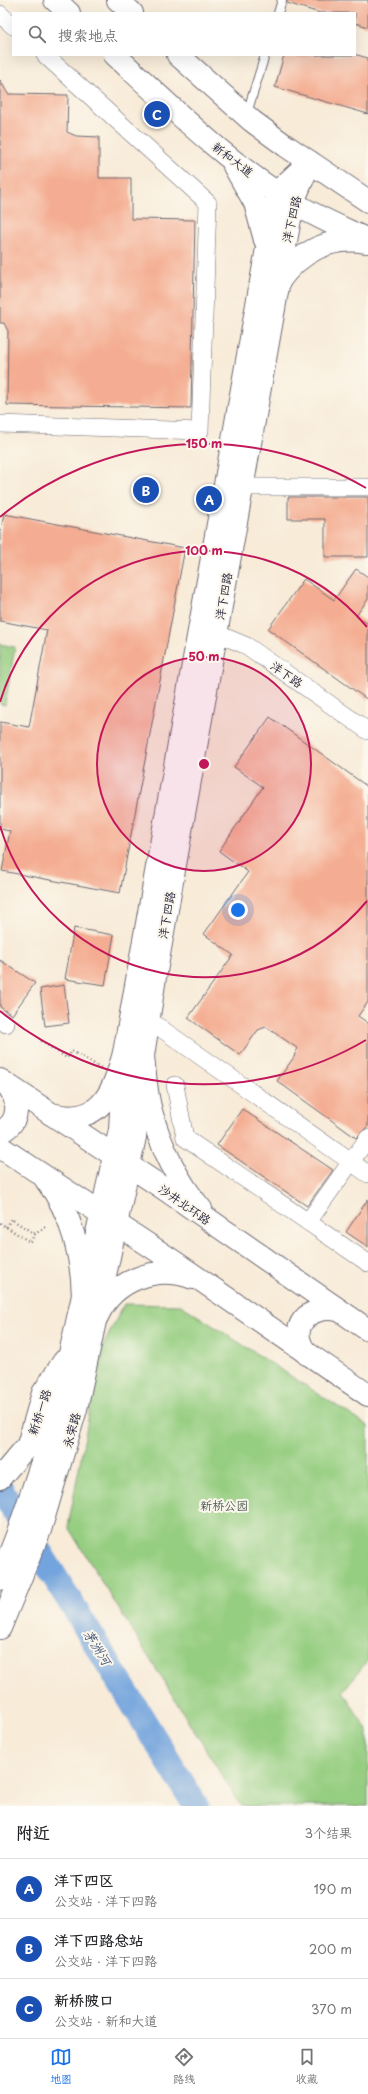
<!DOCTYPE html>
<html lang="zh">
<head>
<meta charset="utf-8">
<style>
  body { margin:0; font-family:"Playpen Sans","LXGW WenKai TC",sans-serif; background:#f6f6f6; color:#202124 }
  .you { position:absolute; left:238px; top:910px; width:14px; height:14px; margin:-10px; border:3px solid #fff; border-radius:50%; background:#1a73e8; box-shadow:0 0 0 6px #1a73e833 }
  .badge { display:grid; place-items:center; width:26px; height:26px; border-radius:50%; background:#1a73e8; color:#fff; font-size:13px; font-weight:700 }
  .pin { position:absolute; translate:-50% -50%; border:2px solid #fff; box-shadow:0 1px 4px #0006 }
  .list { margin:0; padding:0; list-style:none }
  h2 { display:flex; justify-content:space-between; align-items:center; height:52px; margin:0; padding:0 16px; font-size:17px }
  h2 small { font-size:13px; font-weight:400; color:#757577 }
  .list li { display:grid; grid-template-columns:26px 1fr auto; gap:12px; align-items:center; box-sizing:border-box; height:60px; padding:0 16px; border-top:1px solid #e0e0e0 }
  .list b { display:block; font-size:15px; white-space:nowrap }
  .list p { margin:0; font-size:13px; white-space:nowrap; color:#757577 }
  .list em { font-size:13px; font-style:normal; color:#757577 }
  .icon { flex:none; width:22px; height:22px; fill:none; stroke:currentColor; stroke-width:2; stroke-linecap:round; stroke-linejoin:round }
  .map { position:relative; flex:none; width:368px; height:1806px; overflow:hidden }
  .search { position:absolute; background:#fff; box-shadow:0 4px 16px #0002; left:12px; right:12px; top:12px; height:44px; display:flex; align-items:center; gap:10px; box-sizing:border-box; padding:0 14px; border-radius:0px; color:#757577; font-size:15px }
  .sheet { height:232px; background:#fff }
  nav { display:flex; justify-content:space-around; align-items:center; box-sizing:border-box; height:56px; border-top:1px solid #e0e0e0; background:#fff; font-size:11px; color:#757577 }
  nav a { display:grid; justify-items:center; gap:2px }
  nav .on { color:#1a73e8 }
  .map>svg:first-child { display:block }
  .green { fill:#96ce81; stroke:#5c785e }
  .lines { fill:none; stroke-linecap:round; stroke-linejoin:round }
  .river { stroke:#73a4dd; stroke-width:26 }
  .building { fill:#f4ad92 }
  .lane-casing { stroke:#6d6872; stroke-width:10 }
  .street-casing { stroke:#6d6872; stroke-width:18 }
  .secondary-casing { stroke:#6d6872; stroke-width:24 }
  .primary-casing { stroke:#6d6872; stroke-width:24 }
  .path { stroke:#6d6872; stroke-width:2.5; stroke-dasharray:1 3; stroke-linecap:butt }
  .lane { stroke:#fff; stroke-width:8 }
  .street { stroke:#fff; stroke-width:17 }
  .secondary { stroke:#fff; stroke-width:22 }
  .primary { stroke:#fff; stroke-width:22 }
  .ring { fill:none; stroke:#c2185b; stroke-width:2 }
  .labels { text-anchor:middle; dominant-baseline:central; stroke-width:4; stroke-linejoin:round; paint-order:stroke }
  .street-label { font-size:12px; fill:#22223b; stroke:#fbf7ec }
  .park-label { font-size:12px; fill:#455650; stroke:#fbf7ec }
  .water-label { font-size:13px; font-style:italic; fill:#42567c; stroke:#fbf7ec }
  .centre { fill:#c2185b; stroke:#fbf7ec; stroke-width:2 }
  .ring-label { font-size:12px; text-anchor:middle; font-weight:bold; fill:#c2185b; stroke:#fbf7ec; stroke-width:4; stroke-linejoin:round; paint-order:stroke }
</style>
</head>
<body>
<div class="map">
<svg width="368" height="1806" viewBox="0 0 368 1806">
  <rect width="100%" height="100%" fill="#fbf7ec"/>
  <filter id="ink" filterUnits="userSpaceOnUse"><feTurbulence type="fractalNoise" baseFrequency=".025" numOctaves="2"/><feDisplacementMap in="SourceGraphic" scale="8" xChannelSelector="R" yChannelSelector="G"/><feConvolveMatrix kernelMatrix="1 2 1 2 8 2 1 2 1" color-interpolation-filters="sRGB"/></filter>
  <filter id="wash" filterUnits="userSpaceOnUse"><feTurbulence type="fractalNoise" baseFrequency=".012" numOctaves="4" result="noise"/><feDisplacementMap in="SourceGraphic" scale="16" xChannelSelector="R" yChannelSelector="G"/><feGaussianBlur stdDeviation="0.9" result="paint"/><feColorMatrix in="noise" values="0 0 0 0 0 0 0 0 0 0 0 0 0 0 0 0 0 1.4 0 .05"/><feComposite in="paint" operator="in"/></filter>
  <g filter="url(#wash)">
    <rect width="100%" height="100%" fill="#f8ebd8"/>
    <g class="green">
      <path d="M0,644L15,647L5,705L0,704Z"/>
      <path d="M124,1304L181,1305L368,1426V1660L343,1691L368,1732V1806H241L68,1527L101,1350Z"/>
    </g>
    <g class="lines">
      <path class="river" d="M0,1488L196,1806"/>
    </g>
    <g id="blocks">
      <g class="building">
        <path d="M287,0H368V27L355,23V13H320L287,3Z"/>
        <path d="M284,55H357L368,58V114L275,87Z"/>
        <path d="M0,80L8,94L68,95L67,132L76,136L99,137V178H131V219L195,220L191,408L7,405L8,331L4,323H0Z"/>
        <path d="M288,497H368V557H325V519H288Z"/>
        <path d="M4,514L185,548L120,893L2,871L10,831L0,829V722L29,727L47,630L0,621V534Z"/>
        <path d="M356,569L368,577V599L356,616L368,624V700L268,629L304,579L334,600Z"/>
        <path d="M270,717L368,787V1002L358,1016L368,1023V1126L356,1138L277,1081L294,1057L297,1048L266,1027L258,1030L240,1055L188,1018L233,955L204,934L248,872L219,851L263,787L234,767Z"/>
        <path d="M74,928L114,935L105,985L65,979Z"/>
        <path d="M0,960L35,983L12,1015L0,1007Z"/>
        <path d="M64,985L69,1023L45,1026L40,989Z"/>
        <path d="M242,1109L333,1170L307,1206L217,1145Z"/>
        <path d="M368,1199V1247L346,1232Z"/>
      </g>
    </g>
  </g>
  <g filter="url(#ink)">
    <use href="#blocks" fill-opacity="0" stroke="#6d6872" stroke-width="1"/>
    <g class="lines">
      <g class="lane-casing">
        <g id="lane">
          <path d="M278,13L282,0"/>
          <path d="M247,113L265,55"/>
        </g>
      </g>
      <g class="street-casing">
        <g id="street">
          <path d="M0,14L13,26"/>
          <path d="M0,424L200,431L208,203L45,55"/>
          <path d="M231,487H368"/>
          <path d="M205,632L223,636L247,646L368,731"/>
          <path d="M0,1020L6,1024"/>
          <path d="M149,1020L368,1174"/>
          <path d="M175,1085L185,1138L368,1263"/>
          <path d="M308,1222L368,1138"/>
        </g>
      </g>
      <g class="secondary-casing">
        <g id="secondary">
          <path d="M55,0L69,13"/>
          <path d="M118,0L132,13"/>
          <path d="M115,55C171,107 226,162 292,202C316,217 343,228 368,240"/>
          <path d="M178,55L252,121L286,146L368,201"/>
          <path d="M234,166L255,203L265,240"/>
          <path d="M279,281C300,252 331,235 366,242"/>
          <path d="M0,1478L28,1445L43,1393L64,1361"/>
          <path d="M0,1579L19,1530L43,1459L65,1376L120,1130L124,1053L277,192L304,167"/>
          <path d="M0,1628L40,1530L76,1409L135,1137L143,1056L155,977L293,202L310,162"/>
        </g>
      </g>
      <g class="primary-casing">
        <g id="primary">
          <path d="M143,1056C145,1074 146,1093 151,1111C160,1145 178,1182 201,1209"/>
          <path d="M0,1080L163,1188L368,1330"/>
          <path d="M51,1114C101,1127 113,1092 124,1053"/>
          <path d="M0,1132C20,1123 20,1102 8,1086"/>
          <path d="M0,1147L173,1261L368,1395"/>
          <path d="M46,1180C72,1213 82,1257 83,1297"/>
          <path d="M97,1317C113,1280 156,1264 193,1278"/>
          <path d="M307,1354C286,1328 308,1304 338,1310"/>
        </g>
      </g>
      <g class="path">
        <path d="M41,1041L67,1058L72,1051L101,1068"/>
        <path d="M0,1223L30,1242L35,1234L47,1226"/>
        <path d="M6,1227L11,1219L35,1234"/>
      </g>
      <use href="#lane" class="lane"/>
      <use href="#street" class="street"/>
      <use href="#secondary" class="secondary"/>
      <use href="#primary" class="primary"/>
    </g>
  </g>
  <circle cx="204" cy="764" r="107" fill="#c2185b" fill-opacity=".12"/>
  <g class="ring">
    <circle cx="204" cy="764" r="107"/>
    <path d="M367 901A213 213 0 0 1 0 826M0 702A213 213 0 0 1 367 627"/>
    <path d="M366 1040A320 320 0 0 1 0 1011M0 517A320 320 0 0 1 366 488"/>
  </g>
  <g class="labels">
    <g class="street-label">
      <text transform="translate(233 159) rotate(38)">新和大道</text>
      <text transform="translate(291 219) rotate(-77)">洋下四路</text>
      <text transform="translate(223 596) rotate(-80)">洋下四路</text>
      <text transform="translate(287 674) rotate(35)">洋下路</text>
      <text transform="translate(166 915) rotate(-80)">洋下四路</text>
      <text transform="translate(185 1204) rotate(35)">沙井北环路</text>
      <text transform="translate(39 1412) rotate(-72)">新桥一路</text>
      <text transform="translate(71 1430) rotate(-75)">永荣路</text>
    </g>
    <g class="park-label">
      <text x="224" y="1505">新桥公园</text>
    </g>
    <g class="water-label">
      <text transform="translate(98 1647) rotate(58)">茅洲河</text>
    </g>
  </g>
  <circle cx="204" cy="764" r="6" class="centre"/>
  <g class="ring-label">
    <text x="204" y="448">150 m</text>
    <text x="204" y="555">100 m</text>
    <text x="204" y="661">50 m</text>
  </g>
</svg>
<div class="you"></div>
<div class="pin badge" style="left:209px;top:499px;background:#1a4fb4">A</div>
<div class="pin badge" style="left:146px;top:490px;background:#1a4fb4">B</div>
<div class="pin badge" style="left:157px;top:114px;background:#1a4fb4">C</div>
<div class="search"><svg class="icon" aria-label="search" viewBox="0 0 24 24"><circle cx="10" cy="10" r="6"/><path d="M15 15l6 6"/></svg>搜索地点</div>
</div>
<section class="sheet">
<h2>附近<small>3个结果</small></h2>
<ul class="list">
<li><span class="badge" style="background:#1a4fb4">A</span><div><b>洋下四区</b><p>公交站 · 洋下四路</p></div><em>190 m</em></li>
<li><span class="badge" style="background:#1a4fb4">B</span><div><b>洋下四路总站</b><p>公交站 · 洋下四路</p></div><em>200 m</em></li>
<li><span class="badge" style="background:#1a4fb4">C</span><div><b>新桥陂口</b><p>公交站 · 新和大道</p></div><em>370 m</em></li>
</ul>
</section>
<nav>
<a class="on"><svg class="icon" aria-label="map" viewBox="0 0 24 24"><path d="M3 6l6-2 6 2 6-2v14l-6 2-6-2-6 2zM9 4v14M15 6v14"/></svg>地图</a>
<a><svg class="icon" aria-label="directions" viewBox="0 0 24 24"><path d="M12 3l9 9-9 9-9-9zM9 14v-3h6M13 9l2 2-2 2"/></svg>路线</a>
<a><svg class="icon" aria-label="saved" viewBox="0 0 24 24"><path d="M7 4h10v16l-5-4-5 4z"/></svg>收藏</a>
</nav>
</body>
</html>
